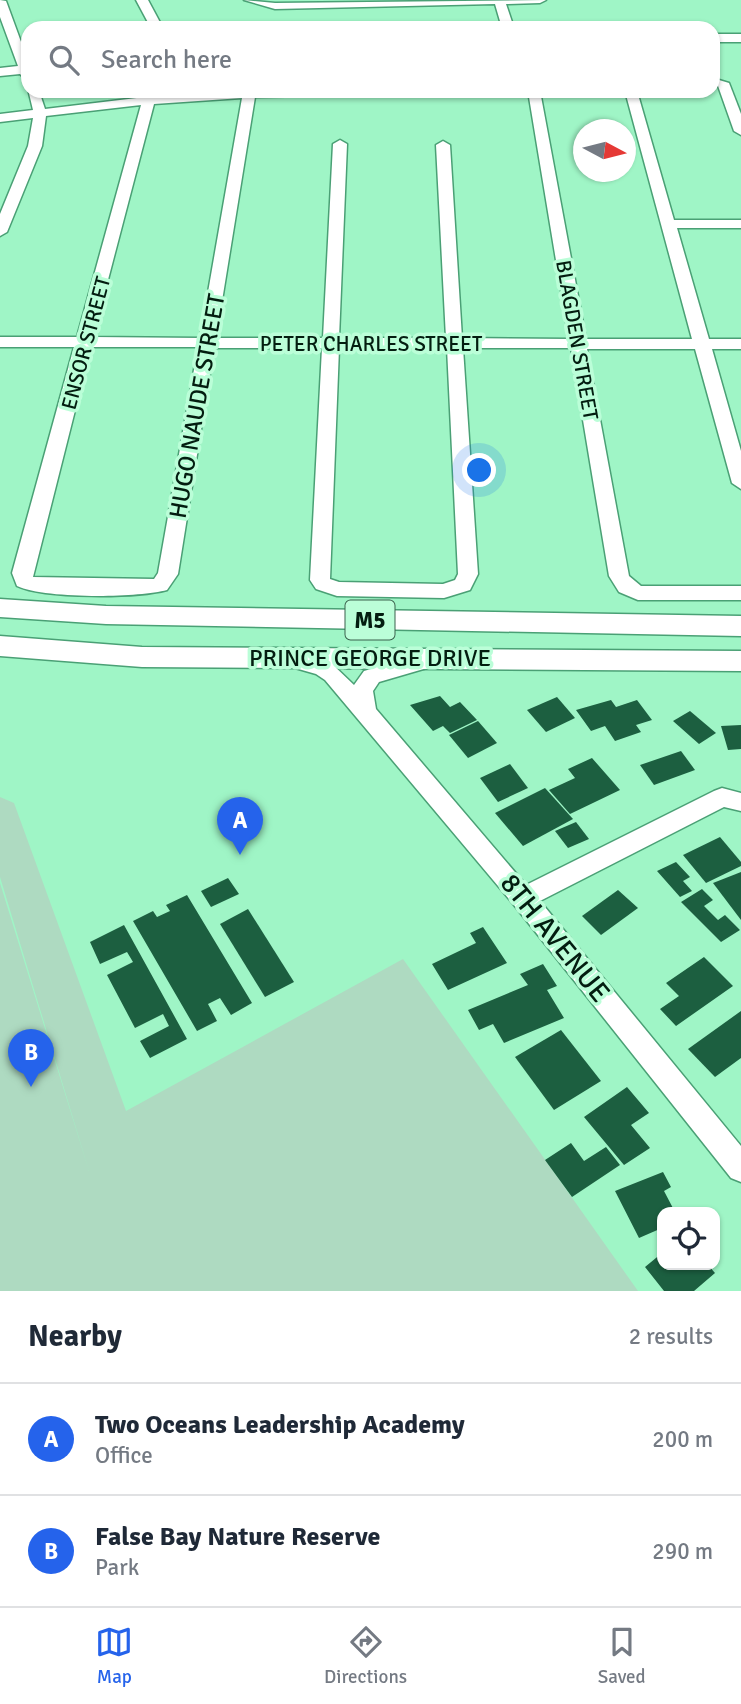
<!DOCTYPE html>
<html lang="en">
<head>
<meta charset="utf-8">
<style>
  body { margin:0; font-family:Signika,sans-serif; background:#f6f6f7; color:#1f2937 }
  .controls { position:absolute; right:21px; bottom:21px; display:grid; overflow:hidden; border-radius:14px; box-shadow:0 2px 5px #0004 }
  .controls button { width:63px; height:63px; display:grid; place-items:center; padding:0; border:0; border-bottom:2px solid #e0e1e3; background:#fff; color:#1f2937; font:35px sans-serif }
  .compass { position:absolute; left:573px; top:119px; width:63px; height:63px; border-radius:50%; background:#fff; box-shadow:0 2px 5px #0004; rotate:97deg }
  .you { position:absolute; left:480px; top:471px; width:24px; height:24px; margin:-18px; border:5px solid #fff; border-radius:50%; background:#1a73e8; box-shadow:0 0 0 10px #1a73e833 }
  .badge { display:grid; place-items:center; width:46px; height:46px; border-radius:50%; background:#2563eb; color:#fff; font-size:23px; font-weight:700 }
  .pin { position:absolute; translate:-50% -58px; filter:drop-shadow(0 2px 4px #0008) }
  .pin::after { content:''; position:absolute; top:37px; width:24px; height:21px; background:inherit; clip-path:polygon(0 0,100% 0,50% 100%) }
  .list { margin:0; padding:0; list-style:none }
  h2 { display:flex; justify-content:space-between; align-items:center; height:91px; margin:0; padding:0 28px; font-size:30px }
  h2 small { font-size:23px; font-weight:400; color:#747a83 }
  .list li { display:grid; grid-template-columns:46px 1fr auto; gap:21px; align-items:center; box-sizing:border-box; height:112px; padding:0 28px; border-top:2px solid #e0e1e3 }
  .list b { display:block; font-size:26px; white-space:nowrap }
  .list p { margin:0; font-size:23px; white-space:nowrap; color:#747a83 }
  .list em { font-size:23px; font-style:normal; color:#747a83 }
  .icon { flex:none; width:38px; height:38px; fill:none; stroke:currentColor; stroke-width:2; stroke-linecap:round; stroke-linejoin:round }
  .map { position:relative; flex:none; width:741px; height:1291px; overflow:hidden }
  .search { position:absolute; background:#fff; box-shadow:0 2px 5px #0004; left:21px; right:21px; top:21px; height:77px; display:flex; align-items:center; gap:18px; box-sizing:border-box; padding:0 24px; border-radius:21px; color:#747a83; font-size:26px }
  .sheet { height:315px; background:#fff }
  nav { display:flex; justify-content:space-around; align-items:center; box-sizing:border-box; height:98px; border-top:2px solid #e0e1e3; background:#fff; font-size:19px; color:#747a83 }
  nav a { display:grid; justify-items:center; gap:4px }
  nav .on { color:#2563eb }
  .map>svg:first-child { display:block }
  .green { fill:#aedac1 }
  .building { fill:#1c5f40 }
  .lines { fill:none; stroke-linecap:round; stroke-linejoin:round }
  .minor-casing { stroke:#4aa075; stroke-width:3 }
  .major-casing { stroke:#4aa075; stroke-width:3 }
  .minor { fill:#fff; fill-rule:evenodd }
  .major { fill:#fff; fill-rule:evenodd }
  .labels { text-anchor:middle; dominant-baseline:central; stroke-width:7; stroke-linejoin:round; paint-order:stroke }
  .far-street-label { font-size:21px; fill:#031d10; stroke:#bbfed8 }
  .shield { fill:#bbfed8; stroke:#3a604c; stroke-width:2 }
  .shield-label { font-size:23px; font-weight:bold; fill:#031d10 }
  .street-label { font-size:24px; fill:#031d10; stroke:#bbfed8 }
  .near-street-label { font-size:28px; fill:#031d10; stroke:#bbfed8 }
</style>
</head>
<body>
<div class="map">
<svg width="741" height="1291" viewBox="0 0 741 1291">
  <rect width="100%" height="100%" fill="#9ff5c6"/>
  <path class="green" d="M0,797L14,803L126,1111L403,959L638,1291H0V883L89,1171L0,877Z"/>
  <g class="building">
    <path d="M440,696L450,707L460,702L477,720L450,733L443,726L433,731L410,705Z"/>
    <path d="M557,697L575,718L546,732L527,710Z"/>
    <path d="M611,700L616,707L637,700L652,720L636,725L641,732L615,741L605,726L591,731L576,710Z"/>
    <path d="M690,711L716,733L699,744L673,721Z"/>
    <path d="M478,721L497,743L468,758L449,735Z"/>
    <path d="M741,725V749L728,750L721,726Z"/>
    <path d="M681,751L695,770L654,785L640,765Z"/>
    <path d="M592,758L620,790L570,814L549,790L575,778L568,769Z"/>
    <path d="M510,764L528,788L498,802L480,778Z"/>
    <path d="M545,788L573,819L523,846L495,813Z"/>
    <path d="M576,822L589,839L568,848L555,831Z"/>
    <path d="M720,837L741,862V866L706,883L683,855Z"/>
    <path d="M676,862L690,877L683,881L692,891L680,897L657,871Z"/>
    <path d="M741,872V920L713,883Z"/>
    <path d="M228,878L239,894L211,907L201,891Z"/>
    <path d="M702,889L713,900L704,906L718,920L725,915L740,930L721,942L681,902Z"/>
    <path d="M618,890L638,908L601,935L582,916Z"/>
    <path d="M187,895L252,1003L231,1015L220,998L208,1004L217,1021L197,1031L133,921L153,911L157,917L170,911L166,905Z"/>
    <path d="M248,909L294,982L265,997L220,924Z"/>
    <path d="M124,925L187,1039L150,1058L140,1041L169,1026L163,1014L135,1028L107,975L133,962L127,952L100,964L90,942Z"/>
    <path d="M483,927L507,963L448,990L432,964L476,943L470,933Z"/>
    <path d="M704,957L733,986L676,1026L660,1009L679,996L666,983Z"/>
    <path d="M543,964L557,986L547,990L564,1018L504,1043L493,1024L479,1030L468,1010L528,985L520,974Z"/>
    <path d="M741,1011V1058L715,1077L688,1049Z"/>
    <path d="M561,1030L601,1081L554,1110L515,1057Z"/>
    <path d="M627,1087L649,1113L631,1125L650,1148L624,1165L584,1117Z"/>
    <path d="M571,1143L584,1161L606,1147L620,1165L572,1197L545,1160Z"/>
    <path d="M663,1172L671,1187L664,1191L675,1212H662V1228L639,1238L615,1191Z"/>
    <path d="M662,1253V1265H708L715,1273L694,1291H664L645,1267Z"/>
  </g>
  <g class="lines">
    <g class="minor-casing">
      <g id="minor">
        <path d="M0,0L6,1L28,61V82L20,74L0,76V68L18,66L0,17Z"/>
        <path d="M136,0H148L163,28H151Z"/>
        <path d="M244,0L275,3L546,0L540,3L506,4L514,28H502L495,4L275,9Z"/>
        <rect x="713" y="34" width="28" height="8"/>
        <path d="M719,80L729,83L741,114V135L734,131L717,83Z"/>
        <path d="M28,89L39,91L45,109L195,91H384L378,95L255,97L216,338H323L333,144L340,140L347,144L339,338H446L436,145L443,141L450,145L462,338L569,339L528,91H540L586,339H692L625,91H637L674,220H741V228H677L709,339H741V349H712L741,451V489L732,483L695,349H587L629,576L641,586H741V600H638L619,592L609,576L571,348H463L478,574L470,590L444,598L337,596L316,589L310,580L322,348H214L178,574L167,590C137,598 45,599 17,586L12,573L74,347H0V337H77L141,105L46,116L42,146L7,232L0,236V214L28,146L33,118L0,122V114L33,110ZM242,98L200,338L93,337L154,104ZM91,347H198L158,573L154,579L33,577ZM339,348H447L458,574L455,580L443,584L339,582L330,579Z"/>
        <path d="M296,653L331,663L354,685L364,671L419,655L427,658L430,663L427,668L379,682L373,691L376,709L526,885L714,791L722,788L741,793V811L724,807L540,901L741,1146V1182L731,1178L514,905L325,680L316,674L288,666L285,661L288,656Z"/>
      </g>
    </g>
    <g class="major-casing">
      <g id="major">
        <path d="M0,599L106,606L741,616V636L106,624L0,617Z"/>
        <path d="M0,636L142,647L741,651V671L142,667L0,656Z"/>
      </g>
    </g>
    <use href="#minor" class="minor"/>
    <use href="#major" class="major"/>
  </g>
  <g class="labels">
    <g class="far-street-label">
      <text transform="translate(577 340) rotate(80)">BLAGDEN STREET</text>
      <text transform="translate(86 343) rotate(-75)">ENSOR STREET</text>
      <text x="371" y="344">PETER CHARLES STREET</text>
    </g>
    <rect class="shield" x="345.5" y="600.5" width="49" height="39" rx="5"/>
    <g class="shield-label">
      <text x="370" y="620">M5</text>
    </g>
    <g class="street-label">
      <text transform="translate(197 406) rotate(-80)">HUGO NAUDE STREET</text>
      <text x="370" y="658">PRINCE GEORGE DRIVE</text>
    </g>
    <g class="near-street-label">
      <text transform="translate(555 938) rotate(51)">8TH AVENUE</text>
    </g>
  </g>
</svg>
<div class="controls">
<button><svg class="icon" aria-label="locate" viewBox="0 0 24 24"><circle cx="12" cy="12" r="6"/><path d="M12 2v4M12 18v4M2 12h4M18 12h4"/></svg></button>
</div>
<svg class="compass" viewBox="-18 -18 36 36"><path d="M0-13l5 13h-10z" fill="#e53935"/><path d="M0 13l5-13h-10z" fill="#747a83"/></svg>
<div class="you"></div>
<div class="pin badge" style="left:240px;top:855px">A</div>
<div class="pin badge" style="left:31px;top:1087px">B</div>
<div class="search"><svg class="icon" aria-label="search" viewBox="0 0 24 24"><circle cx="10" cy="10" r="6"/><path d="M15 15l6 6"/></svg>Search here</div>
</div>
<section class="sheet">
<h2>Nearby<small>2 results</small></h2>
<ul class="list">
<li><span class="badge">A</span><div><b>Two Oceans Leadership Academy</b><p>Office</p></div><em>200 m</em></li>
<li><span class="badge">B</span><div><b>False Bay Nature Reserve</b><p>Park</p></div><em>290 m</em></li>
</ul>
</section>
<nav>
<a class="on"><svg class="icon" aria-label="map" viewBox="0 0 24 24"><path d="M3 6l6-2 6 2 6-2v14l-6 2-6-2-6 2zM9 4v14M15 6v14"/></svg>Map</a>
<a><svg class="icon" aria-label="directions" viewBox="0 0 24 24"><path d="M12 3l9 9-9 9-9-9zM9 14v-3h6M13 9l2 2-2 2"/></svg>Directions</a>
<a><svg class="icon" aria-label="saved" viewBox="0 0 24 24"><path d="M7 4h10v16l-5-4-5 4z"/></svg>Saved</a>
</nav>
</body>
</html>
